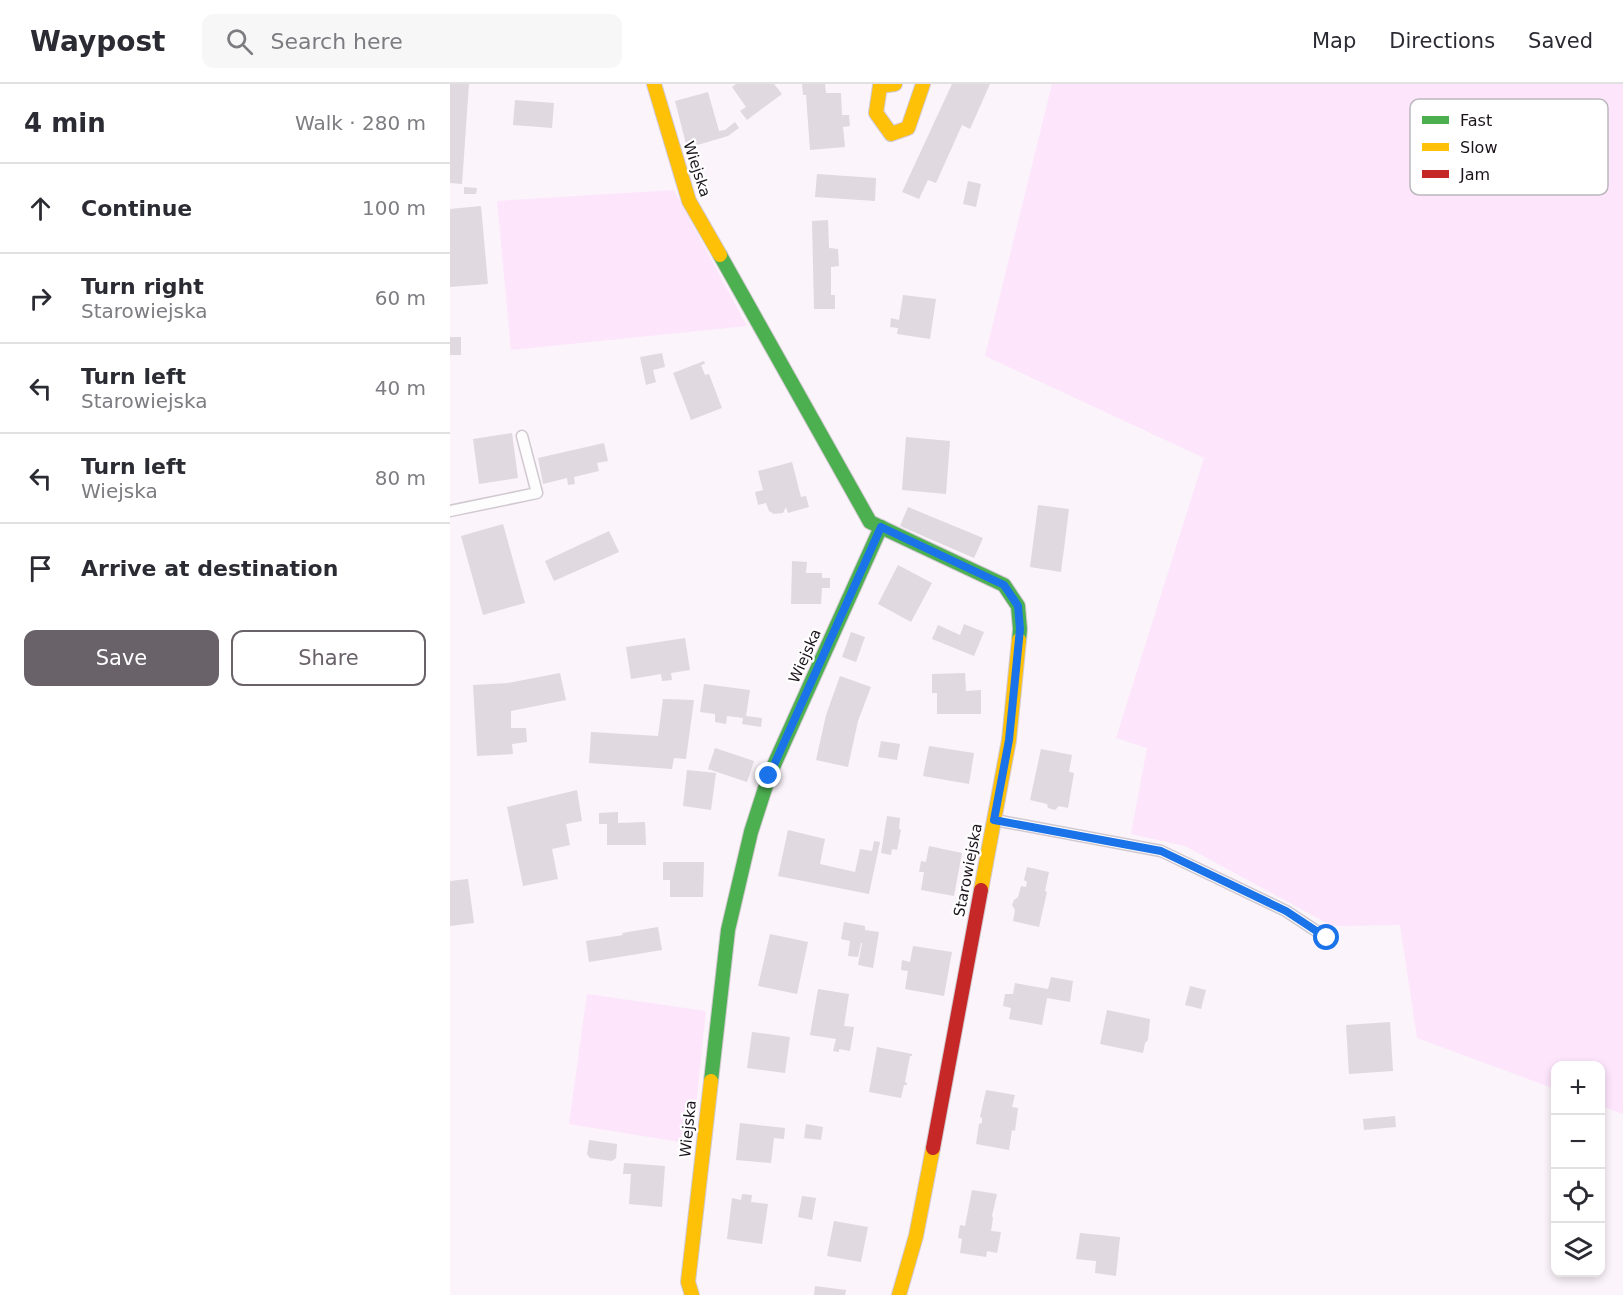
<!DOCTYPE html>
<html lang="en">
<head>
<meta charset="utf-8">
<style>
  body { margin:0; font-family:"DejaVu Sans",sans-serif; background:#f7f7f7; color:#2b2b33 }
  .controls { position:absolute; right:18px; bottom:18px; display:grid; overflow:hidden; border-radius:12px; box-shadow:0 3px 9px #0003 }
  .controls button { width:54px; height:54px; display:grid; place-items:center; padding:0; border:0; border-bottom:2px solid #e1e1e2; background:#fff; color:#2b2b33; font:30px sans-serif }
  .stop { position:absolute; width:18px; height:18px; margin:-14px; border:4px solid #1a73e8; border-radius:50%; background:#fff }
  .stop.end { background:#1a73e8; border-color:#fff; box-shadow:0 2px 6px #0008 }
  .list { margin:0; padding:0; list-style:none }
  h2 { display:flex; justify-content:space-between; align-items:center; height:78px; margin:0; padding:0 24px; font-size:26px }
  h2 small { font-size:20px; font-weight:400; color:#7c7c81 }
  .list li { display:grid; grid-template-columns:39px 1fr auto; gap:18px; align-items:center; box-sizing:border-box; height:90px; padding:0 24px; border-top:2px solid #e1e1e2 }
  .list b { display:block; font-size:22px; white-space:nowrap }
  .list p { margin:0; font-size:20px; white-space:nowrap; color:#7c7c81 }
  .list em { font-size:20px; font-style:normal; color:#7c7c81 }
  .actions { display:flex; gap:12px; padding:18px 24px }
  .actions a { flex:1; padding:14px 0; border:2px solid #696269; border-radius:12px; text-align:center; font-size:21px; color:#696269 }
  .actions .main { background:#696269; color:#fff }
  .icon { flex:none; width:33px; height:33px; fill:none; stroke:currentColor; stroke-width:2; stroke-linecap:round; stroke-linejoin:round }
  .map { position:relative; flex:none; width:1173px; height:1211px; overflow:hidden }
  header { display:flex; align-items:center; gap:36px; box-sizing:border-box; height:84px; padding:0 30px; background:#fff; border-bottom:2px solid #e1e1e2 }
  header strong { font-size:28px }
  nav { display:flex; gap:33px; margin-inline-start:auto; font-size:21px }
  .search { width:420px; height:54px; background:#f7f7f7; display:flex; align-items:center; gap:15px; box-sizing:border-box; padding:0 21px; border-radius:12px; color:#7c7c81; font-size:22px }
  main { display:flex }
  aside { flex:1; background:#fff }
  .map>svg:first-child { display:block }
  .green { fill:#fde5fc }
  .building { fill:#e0d9e0 }
  .lines { fill:none; stroke-linecap:round; stroke-linejoin:round }
  .lane-casing { stroke:#d1c9d0; stroke-width:13 }
  .fast-casing { stroke:#d1c9d0; stroke-width:16 }
  .slow-casing { stroke:#d1c9d0; stroke-width:16 }
  .jam-casing { stroke:#d1c9d0; stroke-width:16 }
  .lane { stroke:#fefdfe; stroke-width:10 }
  .fast { stroke:#4caf50; stroke-width:14 }
  .slow { stroke:#ffc107; stroke-width:14 }
  .jam { stroke:#c62828; stroke-width:14 }
  .route { stroke:#1a73e8; stroke-width:8 }
  .labels { text-anchor:middle; dominant-baseline:central; stroke-width:4.5; stroke-linejoin:round; paint-order:stroke }
  .street-label { font-size:15px; fill:#1b141b; stroke:#fff }
  .key { fill:#fff; stroke:#bbb8bb; stroke-width:1.5 }
  .key-label { font-size:16px; fill:#1b141b }
</style>
</head>
<body>
<header>
<strong>Waypost</strong>
<div class="search"><svg class="icon" aria-label="search" viewBox="0 0 24 24"><circle cx="10" cy="10" r="6"/><path d="M15 15l6 6"/></svg>Search here</div>
<nav><a>Map</a><a>Directions</a><a>Saved</a></nav>
</header>
<main>
<aside>
<h2>4 min<small>Walk · 280 m</small></h2>
<ul class="list">
<li><svg class="icon" aria-label="ahead" viewBox="0 0 24 24"><path d="M12 20V5M6 11l6-6 6 6"/></svg><div><b>Continue</b></div><em>100 m</em></li>
<li><svg class="icon" aria-label="right" viewBox="0 0 24 24"><path d="M7 20v-9h11M14 6l5 5-5 5"/></svg><div><b>Turn right</b><p>Starowiejska</p></div><em>60 m</em></li>
<li><svg class="icon" aria-label="left" viewBox="0 0 24 24"><path d="M17 20v-9H6M10 6l-5 5 5 5"/></svg><div><b>Turn left</b><p>Starowiejska</p></div><em>40 m</em></li>
<li><svg class="icon" aria-label="left" viewBox="0 0 24 24"><path d="M17 20v-9H6M10 6l-5 5 5 5"/></svg><div><b>Turn left</b><p>Wiejska</p></div><em>80 m</em></li>
<li><svg class="icon" aria-label="arrive" viewBox="0 0 24 24"><path d="M6 21V4h12l-3 4 3 4H6"/></svg><div><b>Arrive at destination</b></div></li>
</ul>
<div class="actions"><a class="main">Save</a><a>Share</a></div>
</aside>
<div class="map">
<svg width="1173" height="1211" viewBox="0 0 1173 1211">
  <rect width="100%" height="100%" fill="#fbf4fa"/>
  <g class="green">
    <path d="M602,0H1173V1030L1151,1022L1150,982H1106L1105,1005L967,954L950,841L882,842L735,762L681,750L697,664L666,654L754,374L535,272Z"/>
    <path d="M224,106L297,242L61,266L47,117Z"/>
    <path d="M137,910L256,927L242,1060L119,1040Z"/>
  </g>
  <g class="building">
    <path d="M0,0H19L12,100L0,99Z"/>
    <path d="M286,0H324L332,10L297,36L290,27L296,23L282,3Z"/>
    <path d="M352,0H375L376,9H391L392,31H399L400,42L393,43L395,63L360,66L356,11H353Z"/>
    <path d="M502,0H540L520,45L512,41L486,99L478,96L469,115L452,108Z"/>
    <path d="M258,8L269,47L275,46L285,38L289,44L278,52L237,64L225,17Z"/>
    <path d="M65,16L104,19L102,44L63,41Z"/>
    <path d="M367,90L426,94L425,117L365,113Z"/>
    <path d="M518,97L531,100L526,123L513,120Z"/>
    <path d="M14,103L27,104L26,110H14Z"/>
    <path d="M31,122L38,200L0,203V125Z"/>
    <path d="M378,136L379,164L388,165L389,182L381,183V211H385V225H364L362,137Z"/>
    <path d="M453,211L486,215L480,255L447,250L448,244L440,243L441,234L449,236Z"/>
    <rect x="0" y="253" width="11" height="18"/>
    <path d="M212,269L215,283L203,286L206,298L196,301L190,273Z"/>
    <path d="M254,277L255,280L251,281L255,291L259,290L272,324L241,336L223,289Z"/>
    <path d="M62,349L68,394L29,400L23,355Z"/>
    <path d="M456,353L500,357L496,410L452,406Z"/>
    <path d="M154,359L158,377L147,379L149,387L124,393L125,400L118,401L117,394L93,400L88,374Z"/>
    <path d="M342,378L351,413L356,412L359,423L338,429L336,423L333,429L324,430L319,427L316,419L308,421L305,408L313,406L308,387Z"/>
    <path d="M588,421L619,425L611,488L580,483Z"/>
    <path d="M458,423L533,454L524,474L450,442Z"/>
    <path d="M53,440L75,519L33,531L11,452Z"/>
    <path d="M159,447L169,468L104,497L95,477Z"/>
    <path d="M342,477L357,478L356,489H372V494H380V504H372L371,520H341Z"/>
    <path d="M448,481L482,499L461,538L428,520Z"/>
    <path d="M514,540L534,548L524,572L482,555L488,541L510,551Z"/>
    <path d="M401,548L415,553L406,578L392,573Z"/>
    <path d="M235,554L240,586L221,589L222,596L212,597L211,590L181,595L176,563Z"/>
    <path d="M110,589L116,616L61,627V644H76L77,658L62,660L63,670L27,672L23,601L58,599Z"/>
    <path d="M515,589L516,607L531,606V630H487V609H482V590Z"/>
    <path d="M390,592L421,603L408,637L398,683L366,676L376,631Z"/>
    <path d="M254,600L300,606L296,632L312,634L311,643L292,640L293,634L277,632L276,640L265,638V630L250,628Z"/>
    <path d="M213,615L244,616L236,675L224,674L222,685L139,679L141,648L208,652Z"/>
    <path d="M431,657L450,660L447,676L428,673Z"/>
    <path d="M479,662L524,669L519,700L473,692Z"/>
    <path d="M265,664L304,677L297,698L258,685Z"/>
    <path d="M591,665L622,671L619,688L624,689L618,724L609,722L605,726L598,724L597,720L580,716Z"/>
    <path d="M237,686L266,689L261,726L233,722Z"/>
    <path d="M127,706L132,737L116,740L120,761L102,765L108,795L73,802L57,723Z"/>
    <path d="M168,728V739L195,738L196,761H157V740H149V729Z"/>
    <path d="M437,732L450,734L449,745L451,746L447,766L442,765L441,771L431,769Z"/>
    <path d="M338,746L375,755L370,780L405,788L410,765L422,767L424,757L430,758L419,810L328,792Z"/>
    <path d="M479,762L512,769L504,812L471,806L474,788H469L471,777L476,778Z"/>
    <path d="M213,778H254L253,813H220V796H213Z"/>
    <path d="M577,783L599,788L595,807L597,808L589,843L563,837L565,826L562,821L564,816L568,813L571,802L576,803L577,798L574,796Z"/>
    <path d="M18,795L24,839L0,842V797Z"/>
    <path d="M394,838L415,842V846L429,848L423,884L408,881L412,859H411L408,873L398,872L400,857L391,855Z"/>
    <path d="M208,843L212,866L139,878L136,857L173,851L172,849Z"/>
    <path d="M320,850L358,858L347,910L308,902Z"/>
    <path d="M463,862L502,868L494,912L455,905L458,887L451,886L452,876L460,878Z"/>
    <path d="M601,893L623,897L620,918L597,914L592,941L559,935L561,924L553,922L555,910H563L565,899L598,905Z"/>
    <path d="M740,902L756,906L751,925L735,921Z"/>
    <path d="M368,905L399,910L394,942L404,943L400,967L389,965V968L383,967L386,955L360,951Z"/>
    <path d="M657,926L700,935L698,956L695,959L693,969L650,960Z"/>
    <path d="M940,938L943,987L899,990L896,941Z"/>
    <path d="M302,948L340,953L335,989L297,984Z"/>
    <path d="M427,963L462,970V972H460L455,998L457,999V1001H454L451,1014L419,1008Z"/>
    <path d="M536,1006L565,1011L562,1023L568,1024L565,1047L562,1046L559,1066L526,1060L529,1040L532,1039V1034L530,1033Z"/>
    <path d="M945,1032L946,1043L914,1046L913,1035Z"/>
    <path d="M290,1039L335,1044L334,1055L324,1054L321,1079L286,1076Z"/>
    <path d="M356,1040L373,1043L371,1056L354,1054Z"/>
    <path d="M139,1056L167,1060L166,1074L162,1077L140,1074L137,1070Z"/>
    <path d="M174,1079L215,1082L212,1123L179,1120L181,1090H173Z"/>
    <path d="M522,1106L547,1110L542,1132L543,1134L541,1147L551,1148L547,1169L537,1167L536,1173L510,1169L512,1155L508,1154L510,1141L515,1142Z"/>
    <path d="M292,1110L302,1111L301,1118L318,1120L312,1160L277,1155L282,1114L291,1116Z"/>
    <path d="M352,1112L366,1114L362,1136L348,1133Z"/>
    <path d="M384,1137L418,1143L411,1178L377,1172Z"/>
    <path d="M630,1149L670,1153L666,1192L645,1189L646,1177L626,1175Z"/>
    <path d="M365,1202L396,1206L395,1211H364Z"/>
  </g>
  <g class="lines">
    <g class="lane-casing">
      <g id="lane">
        <path d="M0,427L87,409L72,352"/>
        <path d="M545,736L711,767L836,827L877,854"/>
      </g>
    </g>
    <g class="fast-casing">
      <g id="fast">
        <path d="M270,171L420,438L554,501L568,522L570,545L569,556"/>
        <path d="M261,997L278,846L301,748L319,692L431,443"/>
      </g>
    </g>
    <g class="slow-casing">
      <g id="slow">
        <path d="M204,0L239,117L270,171"/>
        <path d="M445,0L430,2L426,29L441,50L458,44L473,0"/>
        <path d="M531,806L559,656L569,556"/>
        <path d="M242,1211L238,1198L261,997"/>
        <path d="M449,1211L466,1152L483,1064"/>
      </g>
    </g>
    <g class="jam-casing">
      <path id="jam" d="M483,1064L531,806"/>
    </g>
    <use href="#lane" class="lane"/>
    <use href="#fast" class="fast"/>
    <use href="#slow" class="slow"/>
    <use href="#jam" class="jam"/>
  </g>
  <g class="lines">
    <path class="route" d="M319,692L431,443L554,501L568,522L570,545L559,656L544,736L711,767L836,827L877,854"/>
  </g>
  <g class="labels">
    <g class="street-label">
      <text transform="translate(247 85) rotate(72)">Wiejska</text>
      <text transform="translate(355 572) rotate(-66)">Wiejska</text>
      <text transform="translate(518 786) rotate(-79)">Starowiejska</text>
      <text transform="translate(238 1045) rotate(-84)">Wiejska</text>
    </g>
  </g>
  <rect x="960" y="15" width="198" height="96" rx="9" class="key"/>
  <rect x="972" y="32" width="27" height="8" fill="#4caf50"/>
  <rect x="972" y="59" width="27" height="8" fill="#ffc107"/>
  <rect x="972" y="86" width="27" height="8" fill="#c62828"/>
  <g class="key-label">
    <text x="1010" y="42">Fast</text>
    <text x="1010" y="69">Slow</text>
    <text x="1010" y="96">Jam</text>
  </g>
</svg>
<div class="controls">
<button>+</button>
<button>−</button>
<button><svg class="icon" aria-label="locate" viewBox="0 0 24 24"><circle cx="12" cy="12" r="6"/><path d="M12 2v4M12 18v4M2 12h4M18 12h4"/></svg></button>
<button><svg class="icon" aria-label="layers" viewBox="0 0 24 24"><path d="M12 4l9 5-9 5-9-5zM3 14l9 5 9-5"/></svg></button>
</div>
<div class="stop" style="left:877px;top:854px"></div>
<div class="stop end" style="left:319px;top:692px"></div>
</div>
</main>
</body>
</html>
